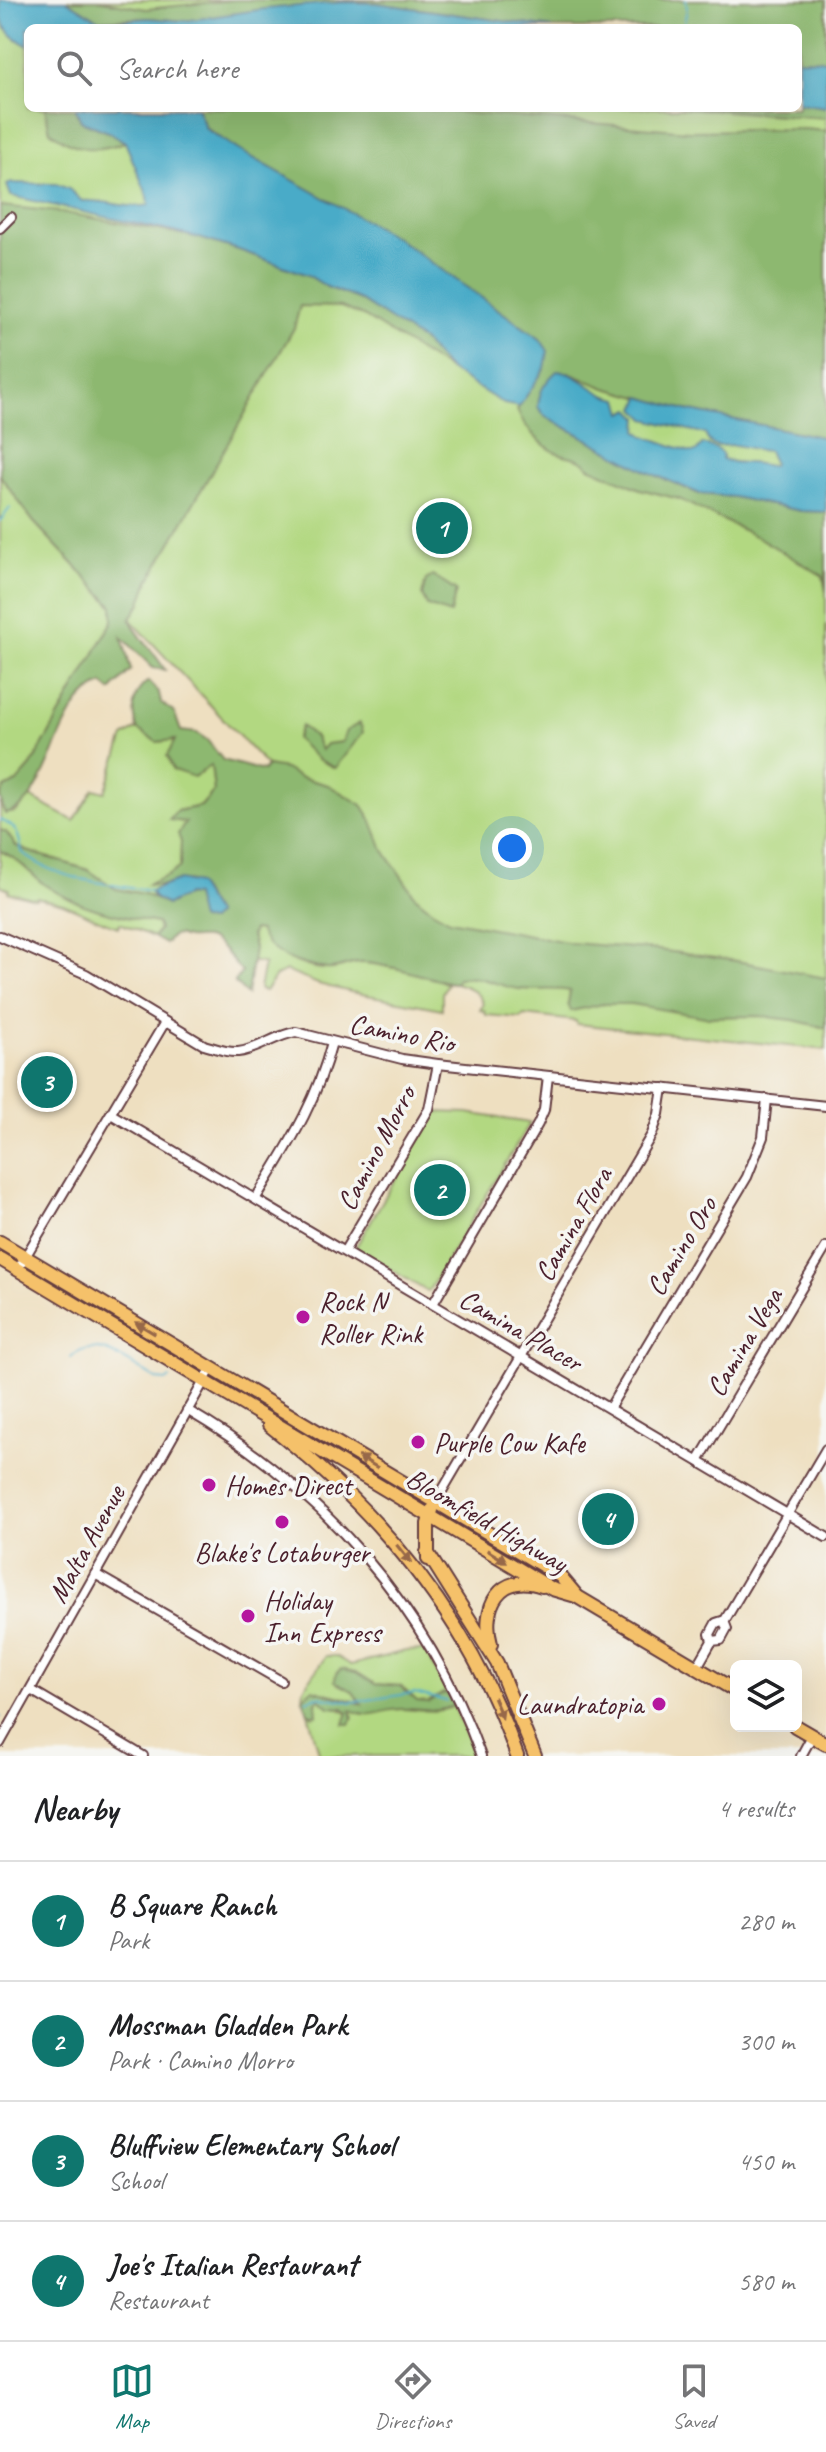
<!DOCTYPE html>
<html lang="en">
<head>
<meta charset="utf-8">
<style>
  body { margin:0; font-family:Caveat,sans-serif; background:#f6f6f6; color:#202124 }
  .controls { position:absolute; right:24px; bottom:24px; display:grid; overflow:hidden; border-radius:12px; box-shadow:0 8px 32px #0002 }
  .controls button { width:72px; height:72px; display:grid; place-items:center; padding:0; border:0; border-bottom:2px solid #e0e0e0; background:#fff; color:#202124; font:40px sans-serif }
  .you { position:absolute; left:512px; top:848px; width:28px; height:28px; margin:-20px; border:6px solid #fff; border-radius:50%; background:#1a73e8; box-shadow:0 0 0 12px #1a73e833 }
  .badge { display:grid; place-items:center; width:52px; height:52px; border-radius:50%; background:#0f766e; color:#fff; font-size:26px; font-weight:700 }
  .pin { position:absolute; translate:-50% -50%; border:4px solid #fff; box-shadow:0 2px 8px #0006 }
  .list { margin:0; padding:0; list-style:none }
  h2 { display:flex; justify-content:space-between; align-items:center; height:104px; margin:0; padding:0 32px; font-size:34px }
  h2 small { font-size:26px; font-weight:400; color:#757577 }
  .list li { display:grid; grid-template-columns:52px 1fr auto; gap:24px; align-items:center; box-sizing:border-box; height:120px; padding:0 32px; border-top:2px solid #e0e0e0 }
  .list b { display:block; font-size:30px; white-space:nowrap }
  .list p { margin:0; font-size:26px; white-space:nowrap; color:#757577 }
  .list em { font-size:26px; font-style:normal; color:#757577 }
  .icon { flex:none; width:44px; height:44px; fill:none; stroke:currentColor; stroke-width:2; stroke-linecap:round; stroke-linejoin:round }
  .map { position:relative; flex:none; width:826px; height:1756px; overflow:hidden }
  .search { position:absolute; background:#fff; box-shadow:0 8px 32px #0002; left:24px; right:24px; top:24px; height:88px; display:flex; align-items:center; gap:20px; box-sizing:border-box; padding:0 28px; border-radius:12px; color:#757577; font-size:30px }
  .sheet { height:584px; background:#fff }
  nav { display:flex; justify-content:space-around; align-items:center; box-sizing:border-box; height:112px; border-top:2px solid #e0e0e0; background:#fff; font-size:22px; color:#757577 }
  nav a { display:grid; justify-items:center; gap:4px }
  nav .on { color:#0f766e }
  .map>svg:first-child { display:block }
  .green { fill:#b2d881; stroke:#7e7c56; stroke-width:2; fill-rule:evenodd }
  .forest { fill:#8db86f; stroke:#6c6c4d; stroke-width:2 }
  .water { fill:#49abc8; stroke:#4a657a; stroke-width:2 }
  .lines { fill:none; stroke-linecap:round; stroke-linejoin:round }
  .stream { stroke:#49abc8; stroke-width:2 }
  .minor-casing { stroke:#633c41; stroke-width:12 }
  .primary-casing { stroke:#633c41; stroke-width:16 }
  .trunk-casing { stroke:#633c41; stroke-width:16 }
  .minor { stroke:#fff; stroke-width:8 }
  .primary { stroke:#f5c16b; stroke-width:12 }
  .trunk { stroke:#f5c16b; stroke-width:12 }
  .oneway { fill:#976848 }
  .poi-dot { fill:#b5179e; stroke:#f6f6f2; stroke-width:3 }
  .labels { text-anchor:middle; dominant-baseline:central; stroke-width:7; stroke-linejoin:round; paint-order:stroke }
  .street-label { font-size:28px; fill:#4a1f2b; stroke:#f6f6f2 }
  .poi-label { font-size:28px; fill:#4a1f2b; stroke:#f6f6f2; text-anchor:start }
</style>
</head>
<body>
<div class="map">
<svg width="826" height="1756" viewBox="0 0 826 1756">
  <rect width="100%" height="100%" fill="#f6f6f2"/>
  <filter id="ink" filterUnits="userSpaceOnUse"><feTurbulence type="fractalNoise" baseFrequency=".0125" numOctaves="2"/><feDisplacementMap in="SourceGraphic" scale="16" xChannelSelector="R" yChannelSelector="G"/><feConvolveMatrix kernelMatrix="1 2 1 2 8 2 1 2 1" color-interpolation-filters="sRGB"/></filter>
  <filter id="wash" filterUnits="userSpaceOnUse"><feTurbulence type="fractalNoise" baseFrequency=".006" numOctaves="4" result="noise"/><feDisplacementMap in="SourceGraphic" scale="32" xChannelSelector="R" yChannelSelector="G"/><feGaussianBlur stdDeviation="1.8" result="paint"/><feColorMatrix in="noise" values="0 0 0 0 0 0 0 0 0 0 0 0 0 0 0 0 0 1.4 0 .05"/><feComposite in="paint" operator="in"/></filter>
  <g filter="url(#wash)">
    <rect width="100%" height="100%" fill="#eedfc0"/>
    <g class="green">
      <path d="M0,0H826V1050L577,1024L576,1021L524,1015L521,1018L486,1015L485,1011L480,1010L483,1005C480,992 467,986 455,983L458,978L470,977L277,768L267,766L130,619L134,613L0,464ZM28,28H798V108H28Z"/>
      <path d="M0,475L33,521L113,606V621L31,766L17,782L5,788L0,797Z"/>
      <path d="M137,729L157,742L175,739L168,756L200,774L211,764L214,791L201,806L177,811L170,820L186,822L181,842L180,867L169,875L149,884L159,886L155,890L154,898L116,889L88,870L27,851L16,846L6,832L0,830V803L5,814L16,812L30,797L74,821L94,789L105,792L124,737Z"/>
      <path d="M0,851C17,857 30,874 45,885C79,908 118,915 157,923L159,930L153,937L120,923L118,927C99,921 81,911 63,904C55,901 46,901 37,897L36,899L8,892L9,889L0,885Z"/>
      <path d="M252,929L259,930C275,954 302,971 333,969C343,968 353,962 363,963C388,965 412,971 436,978L447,984L442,993V1009L351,992L318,984L286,971L276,976L265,991L259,989L264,964L251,961L254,948L251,935Z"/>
      <path d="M435,1112L468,1113L530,1123L428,1292L355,1248Z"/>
      <path d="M425,1650L448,1694L443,1693L428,1702L417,1701L400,1686L375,1684L356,1672L339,1684L352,1690L365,1705C353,1700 321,1690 309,1691L303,1698L304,1688L326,1656H336L351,1665L406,1651Z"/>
      <path d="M318,1698C330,1707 343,1707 353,1718L351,1710C368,1711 385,1709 403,1709C421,1709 437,1714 454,1706L475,1756H320L308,1713L313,1716Z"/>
    </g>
    <g class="forest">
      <path d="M66,0H97L146,9L234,0H826V60L798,59V28H552L377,3L344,2L184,21L148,18L99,20Z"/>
      <path d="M798,103L826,107V118L684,108H798Z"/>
      <path d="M45,108H75L81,121L111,133L125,142C94,153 76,151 50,131Z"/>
      <path d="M197,108H406L690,131L804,129L826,131V438L686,410L606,388L566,372L545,416L646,471L699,494L733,497L801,511L826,512V592L823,576L759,538L679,499L640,489L589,467C582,457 567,457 555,452C539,443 524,427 517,410L545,368L540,339L398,239L237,149L206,128Z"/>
      <path d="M0,206L60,212L196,237L239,250L308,275L327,287L358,299L425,342L449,370L365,317L341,307L300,306L294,328L149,581L140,605L130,619C138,638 155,652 165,670L153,668L122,637L131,670L111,691L103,684C53,702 54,803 5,814L0,797L5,788L17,782L31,766L113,621V606L33,521L0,475Z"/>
      <path d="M433,576L456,591L450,614L427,606L422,595L426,580Z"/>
      <path d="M148,681L159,693L161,703L174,712L181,731L197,733L207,740L223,760L263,771L267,766L285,769L299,777L328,785L362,805L371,819L383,849L415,896L432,910L450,920L572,943L658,950L737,961L826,978V1028L793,1020L759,1016L705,1017L631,1004H603L571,1011L568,1004L570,991C553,988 536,991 519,989C495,986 486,975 458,978L455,983C445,984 405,969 389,967C379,965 367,962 358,963C347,964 338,970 327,969C302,966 269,956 259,931L253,930L251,935L254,948L247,995L234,982L242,972C232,962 222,944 209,939C197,935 191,942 178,935L172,936L165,944L153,937L159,930L157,923C117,916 79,908 45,885C30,874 17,857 0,851V830L6,832L16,846L27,851L88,870L116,889L144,894L167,905L187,895L194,896L201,920L210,921L215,915C189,861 190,889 147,885L169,875L180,867L181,842L178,834L186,822L169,820L177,811L201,806L214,791L211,765L194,777L173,770L167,756L175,740L157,742L137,729C133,709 130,695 148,681Z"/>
      <path d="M360,723L363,732L335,768L317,759L296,739L301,726L315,737L321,750L326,744L342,742L346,731Z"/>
      <path d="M341,1669L356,1672L375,1684L400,1686L417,1701L428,1702L444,1693L448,1694L454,1706C435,1714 422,1709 402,1709C381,1709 374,1720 351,1710L353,1718L350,1724H344L348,1712L343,1708L329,1707L319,1698L316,1702L317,1715L308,1713L303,1698L312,1689L362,1704L352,1691L335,1681L336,1673Z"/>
    </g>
    <g class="water">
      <path d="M0,0H66L99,20L118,21L148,18L184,21L264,9L344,2L377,3L552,28H28V46C5,33 0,26 0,0Z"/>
      <path d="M798,59L826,60V107L798,103Z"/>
      <path d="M75,108H197L206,129L237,149L398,239L540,339L548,351L545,368L519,407L504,404L449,370L424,342L358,299L327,287L308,275L239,250L196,237L11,196L7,185L11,183L56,184L69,189L82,201C105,199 126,210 149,205L148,197L125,142L111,133L81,121Z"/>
      <path d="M557,371C581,373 595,396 619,399L623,413L631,409L639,417L638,431L645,436L690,452H696L703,444L717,449L723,455L722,459C735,465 745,461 758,464C763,464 767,466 772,466L773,462L768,451C757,451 745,446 733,445C720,445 712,451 705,434L646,419L636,408L641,397L686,410L826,438V512L801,511L733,497L700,494L646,471L545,416L538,407C539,391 545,382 557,371Z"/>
      <path d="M179,880L197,884L216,915L210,921L200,920L194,896L187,895L167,905L154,898L150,891Z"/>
    </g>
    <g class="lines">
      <g class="stream">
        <path d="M683,28L687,9L686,0"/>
        <path d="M0,521L10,508"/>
        <path d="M0,820C17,826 19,835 22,852C52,880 111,884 150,891"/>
        <path d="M71,1358C97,1332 134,1368 158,1380L166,1381L170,1378"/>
        <path d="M307,1700L317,1696L352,1702L415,1693L446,1701"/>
        <path d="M0,1717H1"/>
      </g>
    </g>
  </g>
  <g filter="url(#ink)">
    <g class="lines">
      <g class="minor-casing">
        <g id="minor">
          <path d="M0,228L11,217"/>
          <path d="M0,936L86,974L204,1045C215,1048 227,1053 238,1052C258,1050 275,1035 296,1032L402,1059L438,1064L826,1106"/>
          <path d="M111,1114L826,1537"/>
          <path d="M256,1198C289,1144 316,1104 332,1042"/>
          <path d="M345,1250L429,1109L438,1064"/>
          <path d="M18,1269L165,1022"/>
          <path d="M433,1304L538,1124L544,1110L548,1076"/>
          <path d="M610,1407L747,1177L763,1137L767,1099"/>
          <path d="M187,1410C323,1490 427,1606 481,1756"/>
          <path d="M699,1460L826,1247"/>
          <path d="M435,1503L652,1134L659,1114L663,1088"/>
          <path d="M95,1574L281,1681"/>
          <path d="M712,1641L721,1640L727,1629L724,1621"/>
          <path d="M697,1667L712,1641L710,1634L716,1623L725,1620L826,1449"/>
          <path d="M31,1690L143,1756"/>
          <path d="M0,1743L212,1367"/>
          <path d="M801,1756L812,1736"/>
        </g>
      </g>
      <g class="primary-casing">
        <g id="primary">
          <path d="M269,1425C380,1512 471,1621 517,1756"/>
          <path d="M427,1552L497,1663L535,1756"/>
          <path d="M428,1559V1524L432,1510"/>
          <path d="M491,1644C481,1608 499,1571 542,1586"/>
        </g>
      </g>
      <g class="trunk-casing">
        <g id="trunk">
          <path d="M0,1242L560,1576L576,1595"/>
          <path d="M0,1259L552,1589L576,1596L736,1691"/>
          <path d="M795,1726L826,1744"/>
        </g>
      </g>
      <use href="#minor" class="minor"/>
      <use href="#primary" class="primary"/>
      <use href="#trunk" class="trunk"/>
    </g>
    <defs><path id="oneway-solid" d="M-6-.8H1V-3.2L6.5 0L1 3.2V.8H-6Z" transform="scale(2)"/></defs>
    <g class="oneway">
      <use href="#oneway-solid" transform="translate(145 1328) rotate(-149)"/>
      <use href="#oneway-solid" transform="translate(368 1462) rotate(-149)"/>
      <use href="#oneway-solid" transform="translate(404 1554) rotate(51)"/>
      <use href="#oneway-solid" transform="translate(497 1556) rotate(31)"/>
      <use href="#oneway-solid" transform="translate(498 1708) rotate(67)"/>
    </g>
  </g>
  <g class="poi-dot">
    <circle cx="303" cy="1317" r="8"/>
    <circle cx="418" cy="1442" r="8"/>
    <circle cx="209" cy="1485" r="8"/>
    <circle cx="282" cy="1522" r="8"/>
    <circle cx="248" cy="1616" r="8"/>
    <circle cx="659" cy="1704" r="8"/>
  </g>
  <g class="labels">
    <g class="street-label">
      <text transform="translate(402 1033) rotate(11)">Camino Rio</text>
      <text transform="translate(376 1148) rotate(-62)">Camino Morro</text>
      <text transform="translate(573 1224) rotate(-60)">Camina Flora</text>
      <text transform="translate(681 1246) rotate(-59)">Camino Oro</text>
      <text transform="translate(521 1330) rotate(30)">Camina Placer</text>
      <text transform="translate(744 1342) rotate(-59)">Camina Vega</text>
      <text transform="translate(487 1520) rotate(30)">Bloomfield Highway</text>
      <text transform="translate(86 1544) rotate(-61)">Malta Avenue</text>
    </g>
    <g class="poi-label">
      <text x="319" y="1301">Rock N<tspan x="319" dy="32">Roller Rink</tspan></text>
      <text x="434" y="1442">Purple Cow Kafe</text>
      <text x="225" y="1485">Homes Direct</text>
      <text x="282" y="1552" text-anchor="middle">Blake's Lotaburger</text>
      <text x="264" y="1600">Holiday<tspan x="264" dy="32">Inn Express</tspan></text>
      <text x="643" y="1704" text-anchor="end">Laundratopia</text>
    </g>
  </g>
</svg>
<div class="controls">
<button><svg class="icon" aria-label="layers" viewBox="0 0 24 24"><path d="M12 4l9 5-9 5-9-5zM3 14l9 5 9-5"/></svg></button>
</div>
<div class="you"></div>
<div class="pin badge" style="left:442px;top:528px">1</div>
<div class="pin badge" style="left:440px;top:1190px">2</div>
<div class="pin badge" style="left:47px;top:1082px">3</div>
<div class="pin badge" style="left:608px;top:1519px">4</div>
<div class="search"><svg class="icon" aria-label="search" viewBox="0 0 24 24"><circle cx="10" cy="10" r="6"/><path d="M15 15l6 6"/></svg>Search here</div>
</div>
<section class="sheet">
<h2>Nearby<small>4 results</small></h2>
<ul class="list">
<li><span class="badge">1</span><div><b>B Square Ranch</b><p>Park</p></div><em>280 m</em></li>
<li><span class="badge">2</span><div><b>Mossman Gladden Park</b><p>Park · Camino Morro</p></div><em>300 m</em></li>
<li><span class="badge">3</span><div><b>Bluffview Elementary School</b><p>School</p></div><em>450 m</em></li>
<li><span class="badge">4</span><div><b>Joe's Italian Restaurant</b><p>Restaurant</p></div><em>580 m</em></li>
</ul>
</section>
<nav>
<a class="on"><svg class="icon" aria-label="map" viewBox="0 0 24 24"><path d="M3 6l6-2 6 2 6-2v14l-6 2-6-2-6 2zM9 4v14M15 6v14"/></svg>Map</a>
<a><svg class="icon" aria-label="directions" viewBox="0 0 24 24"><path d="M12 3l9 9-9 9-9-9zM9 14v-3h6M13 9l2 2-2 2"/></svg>Directions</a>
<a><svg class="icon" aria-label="saved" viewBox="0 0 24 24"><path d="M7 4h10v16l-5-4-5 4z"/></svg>Saved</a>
</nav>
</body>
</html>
